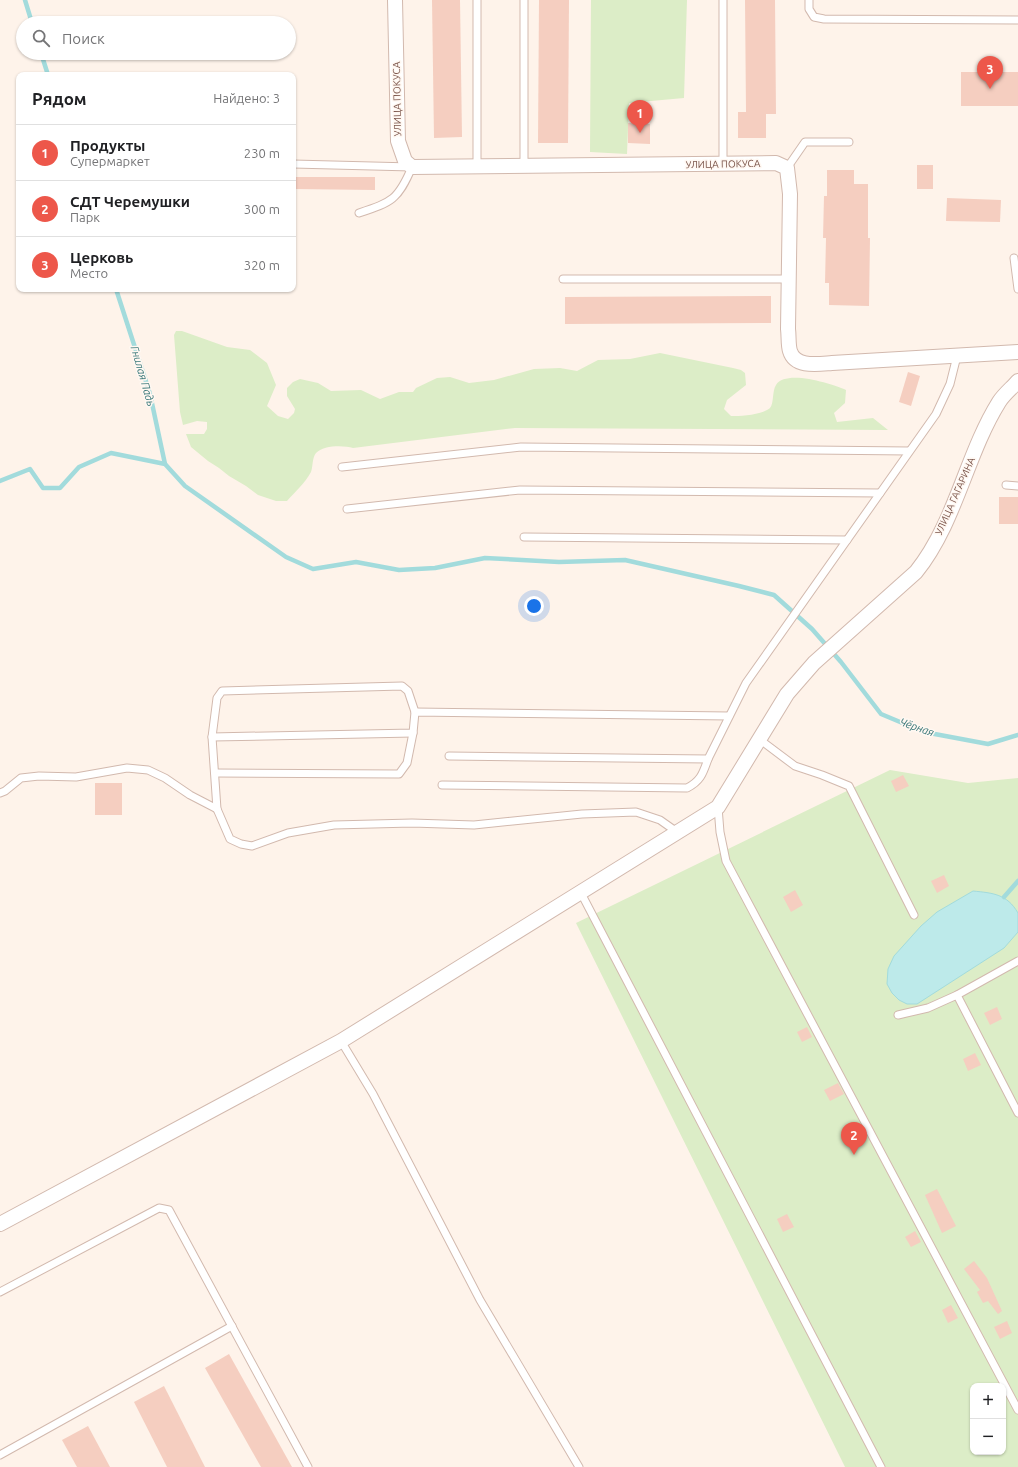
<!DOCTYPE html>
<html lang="ru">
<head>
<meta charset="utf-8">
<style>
  body { margin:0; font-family:Ubuntu,sans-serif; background:#f2f2f2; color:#202124 }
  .controls { position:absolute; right:12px; bottom:12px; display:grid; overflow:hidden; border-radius:8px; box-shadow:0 1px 3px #0004 }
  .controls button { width:36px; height:36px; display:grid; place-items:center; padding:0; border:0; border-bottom:1px solid #e0e0e0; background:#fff; color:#202124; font:20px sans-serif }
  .you { position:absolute; left:534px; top:606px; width:14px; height:14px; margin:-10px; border:3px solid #fff; border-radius:50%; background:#1a73e8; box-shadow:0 0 0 6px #1a73e833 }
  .badge { display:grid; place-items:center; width:26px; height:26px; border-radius:50%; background:#ed574a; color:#fff; font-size:13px; font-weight:700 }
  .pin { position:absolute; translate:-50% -33px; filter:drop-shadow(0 1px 2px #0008) }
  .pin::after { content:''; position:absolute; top:21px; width:14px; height:12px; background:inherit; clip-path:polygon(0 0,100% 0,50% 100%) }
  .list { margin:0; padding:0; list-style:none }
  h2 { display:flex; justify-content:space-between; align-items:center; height:52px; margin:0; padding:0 16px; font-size:17px }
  h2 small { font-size:13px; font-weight:400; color:#757577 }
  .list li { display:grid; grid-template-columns:26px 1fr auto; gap:12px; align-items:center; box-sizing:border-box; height:56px; padding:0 16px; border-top:1px solid #e0e0e0 }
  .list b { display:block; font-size:15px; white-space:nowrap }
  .list p { margin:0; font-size:13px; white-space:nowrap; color:#757577 }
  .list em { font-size:13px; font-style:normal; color:#757577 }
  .icon { flex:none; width:22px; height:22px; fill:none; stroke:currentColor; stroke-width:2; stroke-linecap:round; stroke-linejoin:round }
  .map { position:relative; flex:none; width:1018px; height:1467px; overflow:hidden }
  .search { position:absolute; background:#fff; box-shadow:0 1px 3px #0004; left:16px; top:16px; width:280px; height:44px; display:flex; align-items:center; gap:10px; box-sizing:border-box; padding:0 14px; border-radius:22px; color:#757577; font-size:15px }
  .panel { position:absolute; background:#fff; box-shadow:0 1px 3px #0004; left:16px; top:72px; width:280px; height:220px; border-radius:8px }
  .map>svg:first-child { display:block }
  .green { fill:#dcedc7; fill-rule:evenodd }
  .water { fill:#bdeaea; stroke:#a2dbdc }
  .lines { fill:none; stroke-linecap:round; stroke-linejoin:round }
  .stream { stroke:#a2dbdc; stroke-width:4.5 }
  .building { fill:#f5cec0 }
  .lane-casing { stroke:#d2b9ae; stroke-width:9 }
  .street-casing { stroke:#d2b9ae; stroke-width:16 }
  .lane { stroke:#fff; stroke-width:7 }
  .street { stroke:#fff; stroke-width:14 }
  .labels { text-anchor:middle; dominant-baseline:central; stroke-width:3; stroke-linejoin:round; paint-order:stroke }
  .street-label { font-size:10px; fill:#7b554b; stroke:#fff8f2 }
  .water-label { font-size:11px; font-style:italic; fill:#3a7879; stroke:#fff8f2 }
</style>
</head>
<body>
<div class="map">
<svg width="1018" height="1467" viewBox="0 0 1018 1467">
  <rect width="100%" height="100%" fill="#fef3ea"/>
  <g class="green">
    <path d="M591,0H687L684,98L629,103L627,154L590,152Z"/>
    <path d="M176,331H182L227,347L250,350L267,363L276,385L267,406L278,416L288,419L294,413L295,409L287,396V388L293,382L300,379L318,383L331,391L361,390L380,399L399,392H413L416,388L437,378L450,377L469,383L494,380L534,369L560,368L577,371L598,360L630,359L660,353L733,368L741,370L745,373L746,385L727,400L724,409L731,416C741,416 762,415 770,408C774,404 772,391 776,385C786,369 832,384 846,390L845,403L834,413L837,422L873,418L888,430L515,428L353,448C344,445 323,445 316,453C312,458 313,466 311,472C305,483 295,492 287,501H276L258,495L246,486L229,476L219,468L208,461L191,447L186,434H204L207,429V422L197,421L183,425L180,412L174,335Z"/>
    <path d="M890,770L968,783L1018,778V1467H845L576,923ZM973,1386H1003V1452H973Z"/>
  </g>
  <path class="water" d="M973,891C993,893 1007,894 1018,913V932L1004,948L917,1004H907L899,1000L892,993L887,984L888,969L894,956L921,926L937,912Z"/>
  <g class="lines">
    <g class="stream">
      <path d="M25,0L32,23"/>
      <path d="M41,53L48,75"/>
      <path d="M116,289L150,394L165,464"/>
      <path d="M0,481L30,469L43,488H60L79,467L111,453L165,464L185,486L286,557L313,569L356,562L399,570L435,568L485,558L559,562L625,560L739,586L774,595L812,629L841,662L881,714L924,732L988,744L1018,735"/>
      <path d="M1004,897L1018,881"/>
    </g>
  </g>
  <g class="building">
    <path d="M432,0H460L462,137L434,138Z"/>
    <path d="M539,0H569L568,143H538Z"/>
    <path d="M745,0H775L776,114H766V138H738V112H746Z"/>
    <rect x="961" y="72" width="57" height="34"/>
    <path d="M628,123L650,124V144L628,143Z"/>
    <rect x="917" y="165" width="16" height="24"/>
    <path d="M827,170H854V184H868V238H870L869,306L829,305V283H825L826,238H823L824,196H827Z"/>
    <path d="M293,177H375V190L293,189Z"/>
    <path d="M947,198L1001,200L1000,222L946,221Z"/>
    <path d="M771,296V323L565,324V297Z"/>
    <path d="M908,372L920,376L911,406L899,402Z"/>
    <rect x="999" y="497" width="19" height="27"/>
    <path d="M903,775L909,786L896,792L891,781Z"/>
    <rect x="95" y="783" width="27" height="32"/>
    <path d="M944,875L949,886L937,893L931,881Z"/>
    <path d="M795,890L803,905L791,912L783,897Z"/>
    <path d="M997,1007L1002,1019L990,1025L984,1013Z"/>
    <path d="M807,1027L812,1037L802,1042L797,1032Z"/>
    <path d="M975,1053L981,1065L968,1071L963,1059Z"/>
    <path d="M838,1083L844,1094L830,1101L824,1090Z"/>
    <path d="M937,1189L956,1226L942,1233L925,1195Z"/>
    <path d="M787,1214L794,1227L783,1232L777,1219Z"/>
    <path d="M915,1231L921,1242L911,1247L905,1237Z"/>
    <path d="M974,1261L987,1278L1002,1311L998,1314L988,1301L983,1303L977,1292L980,1290L964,1269Z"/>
    <path d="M951,1305L958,1318L948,1323L942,1310Z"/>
    <path d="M1007,1321L1012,1333L1000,1339L994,1327Z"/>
    <path d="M229,1354L292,1467H261L205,1368Z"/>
    <path d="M164,1386L205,1467H167L134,1402Z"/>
    <path d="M88,1426L110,1467H77L62,1440Z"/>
  </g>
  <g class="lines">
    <g class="lane-casing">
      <g id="lane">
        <path d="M477,0V167"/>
        <path d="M809,0V9L814,17L824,19L1018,20"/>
        <path d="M293,164L412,167C398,200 392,202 359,213"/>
        <path d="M723,164V0"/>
        <path d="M524,166V0"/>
        <path d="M787,168L805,142H849"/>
        <path d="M1014,258L1018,289"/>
        <path d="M563,279H790"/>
        <path d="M342,467L521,447L909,451"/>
        <path d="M1006,485L1018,486"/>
        <path d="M347,509L520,490L880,493"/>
        <path d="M524,537L847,540"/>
        <path d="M415,712L408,691L402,686L222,691L217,698L212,737L217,809L230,839L241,844L252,846L288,833L334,825L412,823L474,825L582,814L636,812L660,820L677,832"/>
        <path d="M212,737L413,733L415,712L729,716"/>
        <path d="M759,739L795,766L822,775L849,786L914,915"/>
        <path d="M449,756L708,759L746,683L936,414L950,384L957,356"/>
        <path d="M215,773L399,774L407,763L413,733"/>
        <path d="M442,785L687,788C701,781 703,773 708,759"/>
        <path d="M0,793L5,791L21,778L39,776L76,777L127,768L148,770L165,778L190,795L217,809"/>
        <path d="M718,807L720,832L726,861L1018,1410"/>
        <path d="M581,893L881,1467"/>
        <path d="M957,995L1018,961"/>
        <path d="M898,1015L928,1008L957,995L1018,1113"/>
        <path d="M341,1041L373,1094L480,1300L579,1467"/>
        <path d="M0,1292L159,1208L169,1210L308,1467"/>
        <path d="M0,1455L232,1326"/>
      </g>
    </g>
    <g class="street-casing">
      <g id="street">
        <path d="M395,0L398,141L405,161L412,167L776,163L787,168L790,194L788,329C789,336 788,345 790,351C795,368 818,364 832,363L1018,352"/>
        <path d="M0,1224L341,1041L718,807L787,694L814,663L916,572C956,522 966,455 999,402C1004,394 1012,388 1018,381"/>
      </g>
    </g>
    <use href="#lane" class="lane"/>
    <use href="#street" class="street"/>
  </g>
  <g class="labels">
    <g class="street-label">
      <text transform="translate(397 99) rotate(-91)">УЛИЦА ПОКУСА</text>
      <text transform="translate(723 164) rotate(-1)">УЛИЦА ПОКУСА</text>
      <text transform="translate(955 496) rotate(-66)">УЛИЦА ГАГАРИНА</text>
    </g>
    <g class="water-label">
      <text transform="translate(143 376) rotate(74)">Гнилая Падь</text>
      <text transform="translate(917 727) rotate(19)">Чёрная</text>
    </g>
  </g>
</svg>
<div class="controls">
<button>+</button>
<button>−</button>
</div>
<div class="you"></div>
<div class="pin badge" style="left:640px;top:133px">1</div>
<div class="pin badge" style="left:854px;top:1155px">2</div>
<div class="pin badge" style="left:990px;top:89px">3</div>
<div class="search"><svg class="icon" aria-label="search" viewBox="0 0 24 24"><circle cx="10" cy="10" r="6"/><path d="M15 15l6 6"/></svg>Поиск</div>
<section class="panel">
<h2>Рядом<small>Найдено: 3</small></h2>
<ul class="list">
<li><span class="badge">1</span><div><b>Продукты</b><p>Супермаркет</p></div><em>230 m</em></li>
<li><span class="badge">2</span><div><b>СДТ Черемушки</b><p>Парк</p></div><em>300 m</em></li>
<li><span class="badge">3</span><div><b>Церковь</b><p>Место</p></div><em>320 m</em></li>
</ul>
</section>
</div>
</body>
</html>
